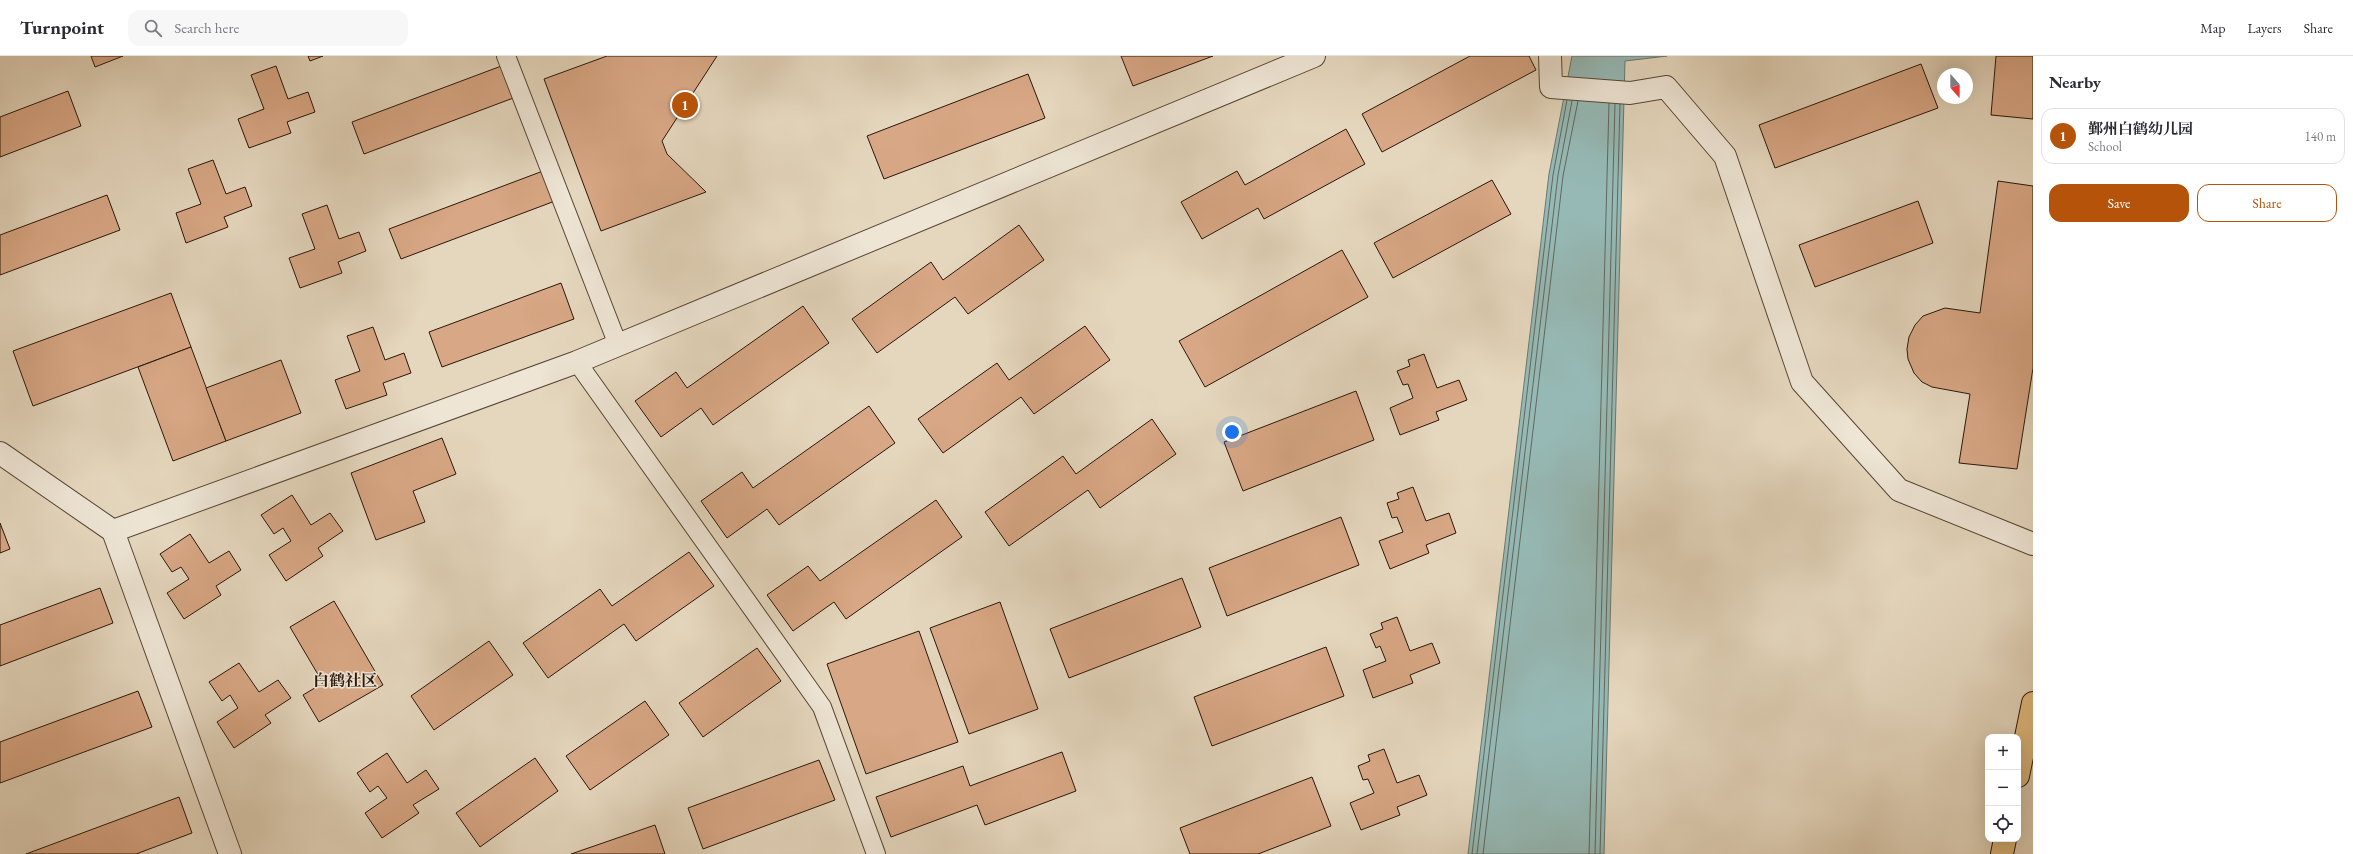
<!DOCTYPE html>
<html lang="en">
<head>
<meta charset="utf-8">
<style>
  body { margin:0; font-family:"EB Garamond","Noto Serif SC",serif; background:#f7f7f7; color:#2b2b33 }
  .controls { position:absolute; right:12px; bottom:12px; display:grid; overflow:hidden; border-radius:8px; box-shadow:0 4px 16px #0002 }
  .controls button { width:36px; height:36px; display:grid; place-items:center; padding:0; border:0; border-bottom:1px solid #e1e1e2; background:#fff; color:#2b2b33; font:20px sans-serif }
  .compass { position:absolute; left:1937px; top:12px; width:36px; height:36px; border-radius:50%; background:#fff; box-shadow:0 4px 16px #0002; rotate:159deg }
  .you { position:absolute; left:1232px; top:376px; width:14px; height:14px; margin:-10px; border:3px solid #fff; border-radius:50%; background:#1a73e8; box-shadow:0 0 0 6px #1a73e833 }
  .badge { display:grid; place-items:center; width:26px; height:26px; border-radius:50%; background:#b45309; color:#fff; font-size:13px; font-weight:700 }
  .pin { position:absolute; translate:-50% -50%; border:2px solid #fff; box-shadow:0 1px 4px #0006 }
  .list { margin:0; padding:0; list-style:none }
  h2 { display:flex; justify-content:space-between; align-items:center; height:52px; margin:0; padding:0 16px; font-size:17px }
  h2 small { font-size:13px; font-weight:400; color:#7c7c81 }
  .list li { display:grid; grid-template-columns:26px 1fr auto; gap:12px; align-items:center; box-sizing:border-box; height:56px; margin:0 8px 8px; padding:0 8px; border:1px solid #e1e1e2; border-radius:12px }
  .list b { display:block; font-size:15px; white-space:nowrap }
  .list p { margin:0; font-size:13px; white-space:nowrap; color:#7c7c81 }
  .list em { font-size:13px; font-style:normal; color:#7c7c81 }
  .actions { display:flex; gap:8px; padding:12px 16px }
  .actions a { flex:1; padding:9px 0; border:1px solid #b45309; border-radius:12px; text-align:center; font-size:14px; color:#b45309 }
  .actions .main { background:#b45309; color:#fff }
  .icon { flex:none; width:22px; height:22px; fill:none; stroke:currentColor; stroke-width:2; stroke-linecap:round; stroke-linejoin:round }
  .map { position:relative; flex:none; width:2033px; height:798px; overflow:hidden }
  header { display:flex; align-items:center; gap:24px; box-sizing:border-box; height:56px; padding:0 20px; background:#fff; border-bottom:1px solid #e1e1e2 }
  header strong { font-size:19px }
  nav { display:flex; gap:22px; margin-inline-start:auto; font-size:14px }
  .search { width:280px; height:36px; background:#f7f7f7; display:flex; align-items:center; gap:10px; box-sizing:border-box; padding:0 14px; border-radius:12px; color:#7c7c81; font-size:15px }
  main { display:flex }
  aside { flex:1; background:#fff }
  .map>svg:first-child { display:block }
  .water { fill:#96b9b5; stroke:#6a7870 }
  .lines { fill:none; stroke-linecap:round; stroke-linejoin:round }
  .shore { stroke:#60685f; stroke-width:1 }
  .building { fill:#d8a785; stroke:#291709 }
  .service-casing { stroke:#584736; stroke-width:20 }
  .minor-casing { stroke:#584736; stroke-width:24 }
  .primary-casing { stroke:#291709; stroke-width:24 }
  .service { stroke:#eee5d5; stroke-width:18 }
  .minor { stroke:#eee5d5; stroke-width:22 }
  .primary { stroke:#e2bc7f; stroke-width:22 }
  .labels { text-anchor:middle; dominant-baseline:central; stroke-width:3.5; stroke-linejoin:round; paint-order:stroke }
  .quarter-label { font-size:16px; font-weight:bold; fill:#291709; stroke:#eee5d5 }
</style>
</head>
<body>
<header>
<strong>Turnpoint</strong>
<div class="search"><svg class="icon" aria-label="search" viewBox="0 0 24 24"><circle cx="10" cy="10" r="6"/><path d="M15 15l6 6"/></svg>Search here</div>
<nav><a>Map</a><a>Layers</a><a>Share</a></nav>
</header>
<main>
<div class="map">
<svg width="2033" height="798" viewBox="0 0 2033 798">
  <rect width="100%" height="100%" fill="#e5d7be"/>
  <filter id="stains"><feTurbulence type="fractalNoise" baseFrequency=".005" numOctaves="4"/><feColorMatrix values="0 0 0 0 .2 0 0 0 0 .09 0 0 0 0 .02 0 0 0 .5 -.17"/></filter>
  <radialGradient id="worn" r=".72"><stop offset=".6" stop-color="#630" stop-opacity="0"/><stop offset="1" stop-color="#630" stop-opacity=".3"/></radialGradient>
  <path class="water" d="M1572,0H1667L1625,5L1604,798H1468L1549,118Z"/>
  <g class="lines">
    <g class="shore">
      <path d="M1472,798L1553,119L1567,44"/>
      <path d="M1477,798L1558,119L1572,45"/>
      <path d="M1483,798L1563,120L1578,45"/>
      <path d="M1589,798L1609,47"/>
      <path d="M1595,798L1615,48"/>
      <path d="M1600,798L1620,48"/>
    </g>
  </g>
  <g class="building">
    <path d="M91,0H123L95,11Z"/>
    <path d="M308,0H323L310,5Z"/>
    <path d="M607,0H717L662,85L667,98L706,136L601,175L544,23Z"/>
    <path d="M1121,0H1213L1133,30Z"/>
    <path d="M1470,0H1529L1536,14L1382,96L1362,58Z"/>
    <path d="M1996,0H2033V63L1991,59Z"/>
    <path d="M1921,8L1938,52L1775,112L1759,69Z"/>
    <path d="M504,9L516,41L364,98L352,66Z"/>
    <path d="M276,10L288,43L308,36L315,56L287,66L291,77L249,92L238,63L264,53L251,19Z"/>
    <path d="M1028,18L1045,62L884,123L867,80Z"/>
    <path d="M68,35L81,70L0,101V61Z"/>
    <path d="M1346,73L1365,108L1264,163L1258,152L1202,183L1181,146L1237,115L1245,129Z"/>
    <path d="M213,104L226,138L245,131L252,150L224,161L228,171L186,187L176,157L201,148L188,113Z"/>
    <path d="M543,115L555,145L401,203L389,173Z"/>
    <path d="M1492,124L1511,158L1393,222L1374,187Z"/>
    <path d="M1998,125L2033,130V312L2017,413L1959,407L1970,338L1932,331L1922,326L1914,317L1908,303L1907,293L1909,281L1915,269L1923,260L1945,252L1980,257Z"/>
    <path d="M107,139L120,174L0,219V179Z"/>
    <path d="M1918,145L1933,187L1815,231L1799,189Z"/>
    <path d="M327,149L339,183L359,176L366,195L338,206L342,217L300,232L289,202L315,193L302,158Z"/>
    <path d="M1019,169L1044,204L968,258L955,241L877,297L852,263L931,206L943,224Z"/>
    <path d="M1342,194L1368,241L1205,331L1179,285Z"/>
    <path d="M561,227L574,263L442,311L429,276Z"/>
    <path d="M171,237L191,291L33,350L13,295Z"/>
    <path d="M803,250L829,287L713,369L701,352L661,381L635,345L676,316L687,332Z"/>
    <path d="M1085,270L1110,304L1034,358L1021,341L943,397L918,363L997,307L1009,324Z"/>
    <path d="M373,271L385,304L404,297L411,317L383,327L387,339L346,353L335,324L360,315L347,280Z"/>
    <path d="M191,291L226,385L173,405L138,311Z"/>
    <path d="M1424,298L1437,332L1459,324L1467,344L1436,356L1439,364L1400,379L1390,352L1413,342L1408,328L1403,329L1397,315L1410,310L1408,304Z"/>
    <path d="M281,304L301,357L226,385L206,332Z"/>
    <path d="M1356,335L1374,384L1243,435L1224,386Z"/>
    <path d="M869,350L895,387L779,469L767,453L727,482L701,445L742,416L753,432Z"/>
    <path d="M1152,363L1176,398L1100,452L1088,434L1009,490L985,456L1063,400L1076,418Z"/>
    <path d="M442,382L456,418L413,435L425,466L376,484L351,417Z"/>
    <path d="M1413,431L1426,465L1449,457L1456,477L1426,489L1429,497L1390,513L1379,485L1403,476L1397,461L1392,462L1387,447L1399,443L1397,437Z"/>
    <path d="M292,439L311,469L330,457L343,475L318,492L323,500L286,525L269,499L291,485L283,472L274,478L261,459Z"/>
    <path d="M936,444L962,481L846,563L834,546L793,575L767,539L808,510L820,525Z"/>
    <path d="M1341,461L1359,509L1227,560L1209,512Z"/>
    <path d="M0,467L10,493L0,497Z"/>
    <path d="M190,478L209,507L229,495L241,514L216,530L221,539L184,563L167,537L189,523L181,511L172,516L160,498Z"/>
    <path d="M689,496L714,530L636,585L624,568L548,622L523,587L600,533L612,550Z"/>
    <path d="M1182,522L1201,571L1069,622L1050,573Z"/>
    <path d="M100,532L113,567L0,610V569Z"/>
    <path d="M334,545L383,629L319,666L303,639L323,627L290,571Z"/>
    <path d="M1000,546L1038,653L969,678L930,572Z"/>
    <path d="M1397,561L1410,595L1432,587L1440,607L1410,619L1413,627L1373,642L1363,614L1386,605L1380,590L1376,592L1370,578L1383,573L1381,567Z"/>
    <path d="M919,575L958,686L866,718L827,608Z"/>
    <path d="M489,585L513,619L434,674L411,640Z"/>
    <path d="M1326,591L1344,640L1212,690L1194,641Z"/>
    <path d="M757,592L781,625L703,681L679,647Z"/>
    <path d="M239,607L259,636L278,624L291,642L265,659L271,667L234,692L217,666L238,652L230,639L222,645L209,626Z"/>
    <path d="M138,635L152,671L0,727V686Z"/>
    <path d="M645,645L669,679L590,734L566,700Z"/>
    <path d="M1384,693L1397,727L1419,719L1427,739L1397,751L1400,759L1361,774L1350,747L1374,737L1368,723L1363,724L1358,710L1370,705L1368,699Z"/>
    <path d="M1062,696L1076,735L985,769L977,749L891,781L876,741L963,710L970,730Z"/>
    <path d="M387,697L407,727L426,714L439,733L413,749L419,757L382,782L365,757L387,742L378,730L370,736L357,717Z"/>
    <path d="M535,702L558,735L480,791L456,757Z"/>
    <path d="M819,704L835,744L703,793L688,752Z"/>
    <path d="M1312,721L1331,770L1258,798H1190L1180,772Z"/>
    <path d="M179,741L192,777L136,798H26Z"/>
    <path d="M655,769L665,798H571Z"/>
  </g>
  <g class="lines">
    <g class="service-casing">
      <g id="service">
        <path d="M506,0L618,289"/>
        <path d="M577,306L822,651L876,798"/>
      </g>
    </g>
    <g class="minor-casing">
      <g id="minor">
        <path d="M1550,0L1551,31L1630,37L1666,31L1725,100L1802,326L1899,434L2033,488"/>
        <path d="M0,397L113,475L230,798"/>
        <path d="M113,475L577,306L1314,0"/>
      </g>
    </g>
    <g class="primary-casing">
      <g id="primary">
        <path d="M2018,720L2033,647"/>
        <path d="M2002,798L2005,783"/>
      </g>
    </g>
    <use href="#service" class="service"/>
    <use href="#minor" class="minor"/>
    <use href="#primary" class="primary"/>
  </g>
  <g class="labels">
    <g class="quarter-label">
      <text x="345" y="624">白鹤社区</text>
    </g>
  </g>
  <rect width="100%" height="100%" filter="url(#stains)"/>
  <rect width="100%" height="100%" fill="url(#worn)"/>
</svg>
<div class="controls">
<button>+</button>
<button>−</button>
<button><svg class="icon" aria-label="locate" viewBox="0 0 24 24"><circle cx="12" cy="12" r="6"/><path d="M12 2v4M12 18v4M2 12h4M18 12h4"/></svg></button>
</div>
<svg class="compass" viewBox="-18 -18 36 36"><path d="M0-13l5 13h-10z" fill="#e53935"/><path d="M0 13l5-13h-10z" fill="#7c7c81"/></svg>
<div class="you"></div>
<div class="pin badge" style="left:685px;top:49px">1</div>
</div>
<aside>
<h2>Nearby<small></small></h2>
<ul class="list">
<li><span class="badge">1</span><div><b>鄞州白鹤幼儿园</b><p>School</p></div><em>140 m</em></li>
</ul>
<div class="actions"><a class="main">Save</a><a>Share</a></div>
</aside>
</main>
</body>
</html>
